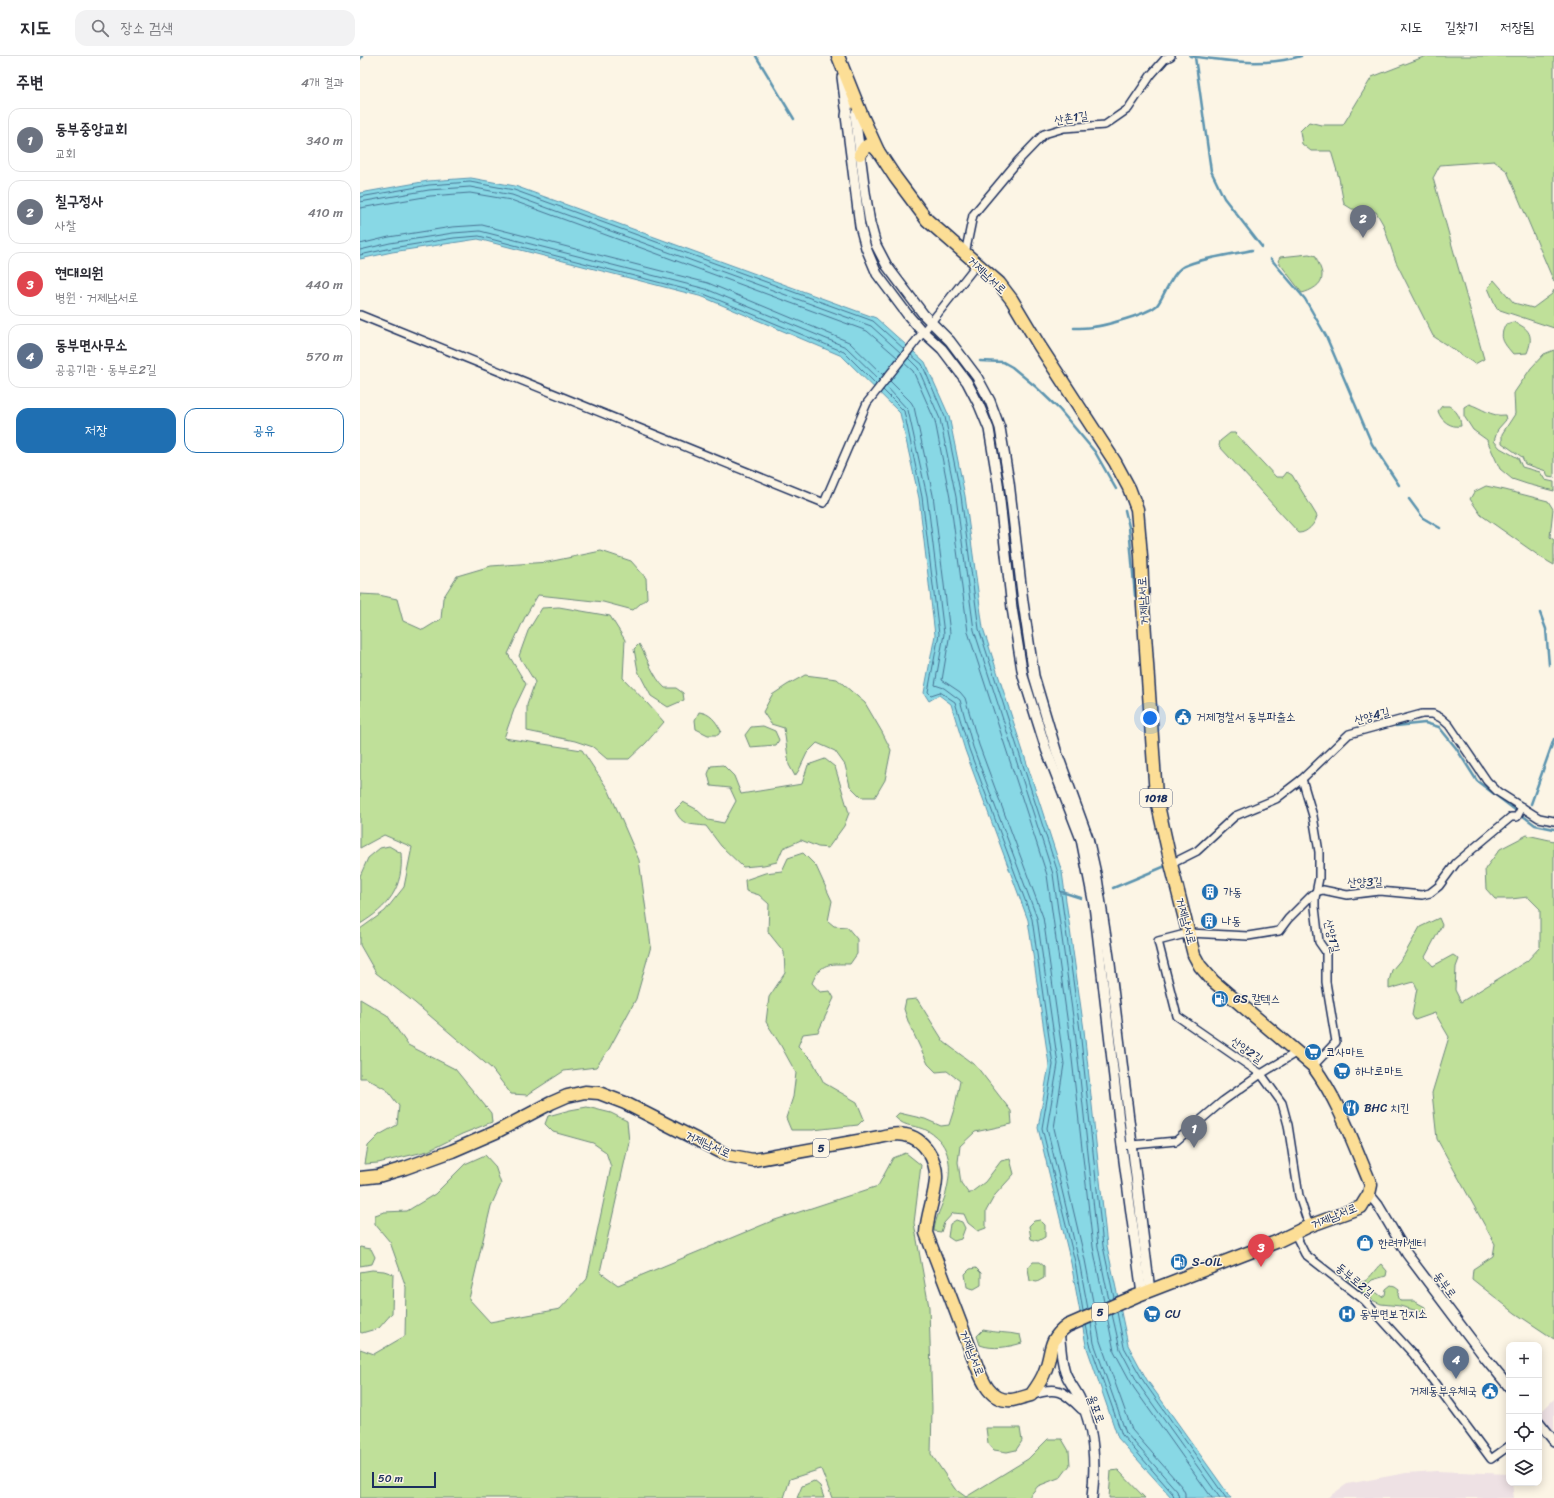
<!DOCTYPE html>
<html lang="ko">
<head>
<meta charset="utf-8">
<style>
  body { margin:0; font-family:Sriracha,"Poor Story",sans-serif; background:#f2f2f3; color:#2b2b33 }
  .controls { position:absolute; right:12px; bottom:12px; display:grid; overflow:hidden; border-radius:8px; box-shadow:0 2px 10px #0003 }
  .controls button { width:36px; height:36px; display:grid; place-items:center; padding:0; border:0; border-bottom:1px solid #e1e1e2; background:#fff; color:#2b2b33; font:20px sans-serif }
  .scale { position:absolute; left:12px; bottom:10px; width:64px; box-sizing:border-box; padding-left:4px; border:2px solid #1b2f5e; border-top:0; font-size:11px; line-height:14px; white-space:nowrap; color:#1b2f5e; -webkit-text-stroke:3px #fcf5e5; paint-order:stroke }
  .you { position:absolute; left:790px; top:662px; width:14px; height:14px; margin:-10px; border:3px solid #fff; border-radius:50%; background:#1a73e8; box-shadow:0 0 0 6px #1a73e833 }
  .badge { display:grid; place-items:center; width:26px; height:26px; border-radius:50%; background:#1f6fb2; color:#fff; font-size:13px; font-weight:700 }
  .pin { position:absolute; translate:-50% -33px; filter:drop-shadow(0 1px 2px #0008) }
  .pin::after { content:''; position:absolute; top:21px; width:14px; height:12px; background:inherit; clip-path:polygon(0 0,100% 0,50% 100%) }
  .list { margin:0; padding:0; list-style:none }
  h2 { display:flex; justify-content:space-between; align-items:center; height:52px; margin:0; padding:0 16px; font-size:17px }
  h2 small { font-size:13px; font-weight:400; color:#7c7c81 }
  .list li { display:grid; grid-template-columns:26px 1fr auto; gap:12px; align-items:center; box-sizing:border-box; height:64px; margin:0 8px 8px; padding:0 8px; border:1px solid #e1e1e2; border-radius:12px }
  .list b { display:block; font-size:15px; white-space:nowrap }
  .list p { margin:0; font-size:13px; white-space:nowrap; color:#7c7c81 }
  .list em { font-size:13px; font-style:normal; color:#7c7c81 }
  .actions { display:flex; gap:8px; padding:12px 16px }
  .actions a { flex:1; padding:9px 0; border:1px solid #1f6fb2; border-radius:12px; text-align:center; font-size:14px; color:#1f6fb2 }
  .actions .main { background:#1f6fb2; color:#fff }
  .icon { flex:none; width:22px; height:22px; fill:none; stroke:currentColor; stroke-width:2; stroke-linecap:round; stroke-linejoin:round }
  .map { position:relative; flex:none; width:1194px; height:1442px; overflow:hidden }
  header { display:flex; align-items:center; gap:24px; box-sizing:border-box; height:56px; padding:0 20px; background:#fff; border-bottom:1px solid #e1e1e2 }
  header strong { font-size:19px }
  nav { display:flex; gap:22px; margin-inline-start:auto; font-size:14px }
  .search { width:280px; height:36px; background:#f2f2f3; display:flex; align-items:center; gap:10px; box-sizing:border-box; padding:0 14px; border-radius:12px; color:#7c7c81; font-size:15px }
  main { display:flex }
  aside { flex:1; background:#fff }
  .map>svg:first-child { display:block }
  .built { fill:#eee1e4 }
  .green { fill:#bfe099; stroke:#6d887c }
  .water { fill:#88d8e5; stroke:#5c94af }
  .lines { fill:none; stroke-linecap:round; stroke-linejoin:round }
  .shore { stroke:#477394; stroke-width:1 }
  .stream { stroke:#5c94af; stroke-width:2.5 }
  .minor-casing { stroke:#1b2f5e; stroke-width:10 }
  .tertiary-casing { stroke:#1b2f5e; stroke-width:12 }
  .primary-casing { stroke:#1b2f5e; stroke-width:15 }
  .minor { stroke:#fcf5e5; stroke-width:7 }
  .tertiary { stroke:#fcf5e5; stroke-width:9 }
  .primary { stroke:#fcde96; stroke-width:12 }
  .labels { text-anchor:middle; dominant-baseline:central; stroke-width:3; stroke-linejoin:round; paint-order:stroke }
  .shield { fill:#fcf5e5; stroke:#5e6a86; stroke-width:1 }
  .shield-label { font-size:11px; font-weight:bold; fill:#1b2f5e }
  .street-label { font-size:12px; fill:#1b2f5e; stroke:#fcf5e5 }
  .poi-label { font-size:12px; fill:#1b2f5e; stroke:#fcf5e5; text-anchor:start }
</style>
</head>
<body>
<header>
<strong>지도</strong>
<div class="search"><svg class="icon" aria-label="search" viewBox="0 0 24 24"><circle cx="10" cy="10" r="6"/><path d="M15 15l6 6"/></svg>장소 검색</div>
<nav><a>지도</a><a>길찾기</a><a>저장됨</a></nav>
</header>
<main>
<aside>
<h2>주변<small>4개 결과</small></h2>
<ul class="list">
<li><span class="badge" style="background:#6b7280">1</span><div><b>동부중앙교회</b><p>교회</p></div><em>340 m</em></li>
<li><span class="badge" style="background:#6b7280">2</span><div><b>칠구정사</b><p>사찰</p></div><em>410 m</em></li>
<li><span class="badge" style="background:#e0444e">3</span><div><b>현대의원</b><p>병원 · 거제남서로</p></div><em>440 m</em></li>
<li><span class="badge" style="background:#5c6f8a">4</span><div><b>동부면사무소</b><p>공공기관 · 동부로2길</p></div><em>570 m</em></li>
</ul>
<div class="actions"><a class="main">저장</a><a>공유</a></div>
</aside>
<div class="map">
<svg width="1194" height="1442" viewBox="0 0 1194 1442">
  <rect width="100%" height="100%" fill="#fcf5e5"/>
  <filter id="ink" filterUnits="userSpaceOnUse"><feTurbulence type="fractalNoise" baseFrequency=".025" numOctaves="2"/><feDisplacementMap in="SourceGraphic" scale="8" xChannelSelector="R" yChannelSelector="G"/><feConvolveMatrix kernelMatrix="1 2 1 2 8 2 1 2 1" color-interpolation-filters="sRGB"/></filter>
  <g filter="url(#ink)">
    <g class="built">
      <path d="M1194,1343V1385L1180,1367L1182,1355Z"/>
      <path d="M1076,1415L1149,1418V1427H1152L1154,1442H967L987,1428L1046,1417Z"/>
    </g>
    <g class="green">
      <path d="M1066,0H1194V226L1147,115L1134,105L1080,109L1073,122L1124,303L1115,308L1073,280L1036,206L1023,168L1016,156L992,153L984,148L979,122L971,95H951L942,88L940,75L949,66L961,69H983L1012,21Z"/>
      <path d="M949,198L956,200C957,206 962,213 962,219C963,229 950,235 942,237L918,205L920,201Z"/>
      <path d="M1134,224L1154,247L1173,252L1192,238L1194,234V272L1137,253L1128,232Z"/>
      <path d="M1153,266C1170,272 1174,280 1167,297L1153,298C1144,287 1138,282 1146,268Z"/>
      <path d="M1194,294V422L1188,421L1186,415L1165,408L1162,401L1142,387V378L1155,358L1154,337L1171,312L1184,298Z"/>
      <path d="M1109,348C1122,352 1131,361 1145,359L1146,364L1138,373L1134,385L1140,392L1158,402L1162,411L1180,416L1185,424L1194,426V435L1167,428L1152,423L1140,413L1127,384L1113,374L1104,360V351Z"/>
      <path d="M1082,350H1089C1097,355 1100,360 1101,370C1091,372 1081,365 1078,355Z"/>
      <path d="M870,377H875L916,421H923L927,416L932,419L957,460C955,468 947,477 939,477L859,390L860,385Z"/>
      <path d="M1126,430L1145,434L1188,445L1193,453L1190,481L1194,484V509L1182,502L1121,459L1110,443L1114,436Z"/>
      <path d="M241,495L271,505L286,522L287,542L273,554L243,546L178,539L165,561L148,598L166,628L155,651L144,682L222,694L249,735L279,804L291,890L276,943L249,993L236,1011L204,1015L167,1039L151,1038L131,1012L55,947L16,917L0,889V873L25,855L44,831L52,791L24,779L0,792V538L19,539L37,543L43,565L63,574L81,563L83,542L97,520L131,510L188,506Z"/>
      <path d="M199,551L250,560L265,584L263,622L287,647L304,666L286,687L269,703H247L233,691L215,685L167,675V649L175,626L159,600L168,575L182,552Z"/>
      <path d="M279,588C288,603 293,621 305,632H316L323,637L324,644L308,651L291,640L278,615L274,593Z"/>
      <path d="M445,619L477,623L505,647L522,676L531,694L525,724L515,741H501L490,730L485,709L475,695L457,687L447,697L439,714L435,720L429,709L424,672L411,668L403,656L412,639L427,629Z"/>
      <path d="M339,656C350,657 356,665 361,675L358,679H348L336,673L335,664Z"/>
      <path d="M403,670L415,675L419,684L416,689L390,691L385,679L391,671Z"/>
      <path d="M465,703L475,711L489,757L484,770L468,792L458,791L441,784L423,792L417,806L404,809L383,811L361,790L346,770C330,768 322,770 315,754L323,746L336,753L348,764L364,767L376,745L370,732L351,730L348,718L351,710L363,709L374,720L381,738L442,728L448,709Z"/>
      <path d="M1167,779L1194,785V1283L1155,1257L1112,1223L1113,1213L1133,1200L1135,1188L1077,1083L1072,1037L1089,981L1075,957L1055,964L1052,959L1057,932L1054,926L1029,933V925L1032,914L1043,901L1060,871L1079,862L1082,869L1065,901L1073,910L1093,899L1099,903L1096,911L1095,934L1101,946L1167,905L1180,891V853L1168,841L1151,843H1135L1126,833L1125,813L1140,793Z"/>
      <path d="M29,790L41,797C44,832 28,851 0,868V820L8,802L20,792Z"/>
      <path d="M443,797L456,810L472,845L468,865L474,870L487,871L497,883V898L490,908C469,908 461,906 452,927L460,936L470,935L474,942L458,976L443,978L438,990L452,1004L464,1027L497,1046L504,1063L498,1069L453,1074H431L426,1062L433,1041L436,1017L420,988L406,966L409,941L425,917L424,896L408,876L409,848L399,839L386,835L385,824L405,817L422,815L428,802Z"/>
      <path d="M0,943L27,959L48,989L95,1013L131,1057L132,1066L102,1078L68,1095L18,1107L5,1108L8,1090L19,1079L37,1069L39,1050L27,1034L6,1022H0Z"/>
      <path d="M557,943L584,986L617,1011L651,1055L652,1068L615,1076L600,1090L598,1106L601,1127L609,1138L625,1126L641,1105L650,1103L654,1118L635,1139L626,1155V1172L618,1175L608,1167L604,1158L593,1157L584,1167L581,1176L574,1175C575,1162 582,1151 586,1137C592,1113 592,1089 568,1075C557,1068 546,1073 535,1061L539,1057L565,1063L581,1070L589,1069L595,1050L600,1025L587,1015L576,1016L568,1008L549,968L544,953L546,944Z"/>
      <path d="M227,1051L251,1057L267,1065L269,1086L240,1216L258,1229L412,1165L518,1130L533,1102L546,1097L561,1109L554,1167L569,1251L572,1352L571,1398L595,1433L606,1441L668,1403L688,1383H702L709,1395L710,1409L701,1421L678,1430L668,1442H472L461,1413L430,1423L424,1442H0V1293L14,1298L45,1280L46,1231L30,1186L15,1168V1159L24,1156L47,1155L75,1138L105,1108L125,1099L135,1110L141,1128L131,1150L109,1243L130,1266L200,1253L227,1223L251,1111L246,1096L233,1087L193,1076L185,1068L188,1060L210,1054Z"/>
      <path d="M596,1164L602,1166L605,1172L601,1183L594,1185L588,1181L590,1168Z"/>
      <path d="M680,1164L685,1169V1181L678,1185L671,1183L669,1170L674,1165Z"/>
      <path d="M0,1191L11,1193L15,1201L12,1208L0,1210Z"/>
      <path d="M673,1206H679L684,1210V1222L677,1226L670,1225L668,1212Z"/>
      <path d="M1021,1208L1027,1215L1026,1220L1012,1224L1007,1229L1022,1241L1025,1239L1026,1233L1031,1229L1035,1230L1039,1233L1038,1239L1040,1245H1054L1065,1251V1255L1061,1256L1040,1250L1021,1248L1014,1245L988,1224V1222C993,1222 996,1226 1001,1226C1009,1226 1015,1212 1021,1208Z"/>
      <path d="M616,1212L621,1217V1229L614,1233L607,1231L605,1218L610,1213Z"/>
      <path d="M12,1214L24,1215L33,1218L32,1257L19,1272L2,1277L0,1276V1216Z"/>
      <path d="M623,1274C635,1277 648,1276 660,1279L662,1287C649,1291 633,1294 620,1289L617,1280Z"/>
      <path d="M626,1372H660L662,1385L656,1394L647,1396L634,1394L628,1387Z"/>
      <path d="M758,1414L785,1442H749L751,1415Z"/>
      <path d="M454,1425L460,1430L464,1442H437L442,1430Z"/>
    </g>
    <path class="water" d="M111,122L155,130L516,262L565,306L589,360L605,440L623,572L702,816L724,974L747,1190L768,1289L787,1324L871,1442H812L758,1382L726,1289L711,1207L678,1072L689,1009L668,864L605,694L591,648L579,639L569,645L564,637L575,579L559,442L540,357L482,300L343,241L118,183L32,196L0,203V137L68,125Z"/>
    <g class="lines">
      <g class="shore">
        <path d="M0,141L69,129L110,126L154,134L513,265L544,293"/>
        <path d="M0,146L69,134L110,131L152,139L511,270L541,297"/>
        <path d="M0,152L70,140L110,137L151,144L507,275L537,301"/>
        <path d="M0,188L29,181L92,171L122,169L348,227L489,286L523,319"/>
        <path d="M0,194L30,187L93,177L120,175L346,233L486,291L520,324"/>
        <path d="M0,199L32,192L94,182L119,180L344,238L484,296L516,328"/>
        <path d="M551,299L562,308L585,361L601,440L619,573L698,817L720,974L743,1190L754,1242"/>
        <path d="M548,302L558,312L580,363L596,441L614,574L693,818L715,975L738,1191L749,1244"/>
        <path d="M544,307L553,315L575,365L590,442L608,576L687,819L709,976L733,1191L744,1246"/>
        <path d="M530,325L551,346L554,351L573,439L590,577L582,624L600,636L605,642L619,689L683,861L704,1008L694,1072L725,1204L734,1251"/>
        <path d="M526,330L548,354L567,440L584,578L575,629L584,632L600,644L613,691L677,862L698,1008L687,1072L719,1205L728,1253"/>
        <path d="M523,334L544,355L562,441L579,578L568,636L571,639L580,636L595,646L609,693L672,863L693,1009L682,1072L715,1206L723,1255"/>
        <path d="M757,1256L764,1291L784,1326L866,1442"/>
        <path d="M752,1258L760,1293L779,1329L860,1442"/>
        <path d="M747,1260L754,1295L774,1332L852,1442"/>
        <path d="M736,1265L740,1285L772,1374L822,1431L825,1437V1442"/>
        <path d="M731,1267L734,1287L766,1377L817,1435L819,1442"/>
        <path d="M726,1269L730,1288L762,1379L813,1438L814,1442"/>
      </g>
      <g class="stream">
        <path d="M396,0L434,63"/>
        <path d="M830,0C866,5 905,11 941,0"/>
        <path d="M835,1L851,115L864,142L902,191"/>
        <path d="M0,3L2,0"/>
        <path d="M911,203L945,243L966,280L1012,388L1039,429"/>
        <path d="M714,272C720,272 726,272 732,271C744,270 792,257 798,248C805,238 811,219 821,212C835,203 875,198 892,194"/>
        <path d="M620,305L643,306L652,311L676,331L699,353L735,396L756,433"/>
        <path d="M1049,443L1063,462L1080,472"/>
        <path d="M765,454L769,471L775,540"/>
        <path d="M1180,557L1186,573L1189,609"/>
        <path d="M1036,670L1065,667L1079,671L1096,692L1117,725L1175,769L1194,773"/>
        <path d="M1171,748L1194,683"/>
        <path d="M753,832L808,809"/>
        <path d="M702,836L721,842"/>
      </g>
      <g class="minor-casing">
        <g id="minor">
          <path d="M605,198L613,159L658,105L684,78L704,72L745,69L768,53L791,19L805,3L811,0"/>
          <path d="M0,259L464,447L507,347L617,208"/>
          <path d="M942,723L953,760L959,796V822L955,842V851L959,886L966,896V926L976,986L953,1010"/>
          <path d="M811,808L837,795L875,760L916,743L942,723L989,678L1062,658H1073L1081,662L1089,669L1127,725L1138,736L1179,762L1194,765"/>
          <path d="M762,1090L816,1085L863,1045L901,1018L937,996"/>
          <path d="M949,1170L939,1140L928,1069L922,1047L901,1018L817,960L798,885L829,877L888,880L919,875L928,863L951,840L956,836L963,834L987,839L1020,835L1062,839L1070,837L1079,830L1096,807L1151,761H1157L1162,751"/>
          <path d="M935,1178L945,1198L1004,1244L1054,1299L1131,1403L1149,1390"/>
        </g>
      </g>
      <g class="tertiary-casing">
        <g id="tertiary">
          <path d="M482,21L486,52"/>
          <path d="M494,39L488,47L486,60L500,170L506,192L517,218L547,258L559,272L582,293L607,326L619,349L629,373L638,427L652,552L663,620L686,693L721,783L734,849L762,1090L782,1238"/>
          <path d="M499,53L495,59L505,136L510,167L516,189L527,210L564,259L590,285L617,321L630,345L640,372L649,426L663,546L674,620L696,694L728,782L737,822L750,908L790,1235"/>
          <path d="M1009,1138L1018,1149L1047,1198L1126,1303L1149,1331"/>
          <path d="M699,1276C701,1289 701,1304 705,1316C708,1325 716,1334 720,1343C735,1374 736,1408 732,1442"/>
          <path d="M671,1339C696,1330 703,1334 722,1353"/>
          <path d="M1179,1366L1194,1385"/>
        </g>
      </g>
      <g class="primary-casing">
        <g id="primary">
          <path d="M500,98L505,91L508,89L514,91L518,95"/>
          <path d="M0,1122L18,1120L45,1112L92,1095L136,1076L191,1047L207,1040L225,1036L239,1037L265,1047L367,1099L393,1104L520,1081C528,1079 537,1077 545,1079C564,1082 577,1104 576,1123C575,1141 567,1158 566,1177L616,1308C622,1324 630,1346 652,1344C658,1343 664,1341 671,1339C676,1332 682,1324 685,1315C693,1295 687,1285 707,1270L776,1240L916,1186L949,1170L1001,1151L1009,1138L1011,1129C994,1089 979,1045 953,1010L853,925L840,910L834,899L811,808L796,740L783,549L781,500L777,453L769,432L755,406L679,289L652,244L639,227L567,164L535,121L518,95L502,60L478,0"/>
        </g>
      </g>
      <use href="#minor" class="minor"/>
      <use href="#tertiary" class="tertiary"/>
      <use href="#primary" class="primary"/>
    </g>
  </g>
  <defs>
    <g id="civic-disc" transform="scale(0.9)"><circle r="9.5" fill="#1f6fb2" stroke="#fcf5e5"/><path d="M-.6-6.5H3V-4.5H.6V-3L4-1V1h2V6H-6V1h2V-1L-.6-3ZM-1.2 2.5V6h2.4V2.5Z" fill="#fff"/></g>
    <g id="building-disc" transform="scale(0.9)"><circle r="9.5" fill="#1f6fb2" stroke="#fcf5e5"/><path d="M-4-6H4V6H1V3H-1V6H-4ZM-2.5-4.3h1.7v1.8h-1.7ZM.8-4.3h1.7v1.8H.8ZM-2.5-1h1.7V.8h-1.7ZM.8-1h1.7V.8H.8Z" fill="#fff"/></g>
    <g id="fuel-disc" transform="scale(0.9)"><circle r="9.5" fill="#1f6fb2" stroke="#fcf5e5"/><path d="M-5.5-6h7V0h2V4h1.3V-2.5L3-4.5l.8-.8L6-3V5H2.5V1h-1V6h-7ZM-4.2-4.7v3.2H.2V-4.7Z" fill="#fff"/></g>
    <g id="supermarket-disc" transform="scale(0.9)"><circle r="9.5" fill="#1f6fb2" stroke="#fcf5e5"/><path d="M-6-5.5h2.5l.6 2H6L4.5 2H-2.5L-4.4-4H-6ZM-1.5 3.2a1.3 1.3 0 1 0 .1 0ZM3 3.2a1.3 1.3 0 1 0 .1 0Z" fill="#fff"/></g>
    <g id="restaurant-disc" transform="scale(0.9)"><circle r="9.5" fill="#1f6fb2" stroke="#fcf5e5"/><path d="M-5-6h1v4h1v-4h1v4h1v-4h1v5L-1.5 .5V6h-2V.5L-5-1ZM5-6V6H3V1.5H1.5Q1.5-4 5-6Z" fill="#fff"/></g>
    <g id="shop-disc" transform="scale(0.9)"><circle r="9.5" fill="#1f6fb2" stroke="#fcf5e5"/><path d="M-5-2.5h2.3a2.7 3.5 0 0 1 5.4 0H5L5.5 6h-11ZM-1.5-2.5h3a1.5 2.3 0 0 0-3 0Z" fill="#fff"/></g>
    <g id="hospital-disc" transform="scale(0.9)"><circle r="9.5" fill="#1f6fb2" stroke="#fcf5e5"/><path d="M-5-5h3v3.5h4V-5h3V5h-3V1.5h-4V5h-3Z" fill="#fff"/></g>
  </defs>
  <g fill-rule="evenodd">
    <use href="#civic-disc" x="823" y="661"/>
    <use href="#building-disc" x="850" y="836"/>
    <use href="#building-disc" x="849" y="865"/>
    <use href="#fuel-disc" x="860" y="943"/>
    <use href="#supermarket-disc" x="953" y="996"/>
    <use href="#supermarket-disc" x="982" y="1015"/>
    <use href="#restaurant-disc" x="991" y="1052"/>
    <use href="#shop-disc" x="1005" y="1187"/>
    <use href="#fuel-disc" x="819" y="1206"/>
    <use href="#supermarket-disc" x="792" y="1258"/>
    <use href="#hospital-disc" x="987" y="1258"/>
    <use href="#civic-disc" x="1130" y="1335"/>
  </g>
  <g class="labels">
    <g class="shield">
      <rect x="780" y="733" width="32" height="18" rx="3"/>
      <rect x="453" y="1083" width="16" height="18" rx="3"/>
      <rect x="732" y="1247" width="16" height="18" rx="3"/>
    </g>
    <g class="shield-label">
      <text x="796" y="742">1018</text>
      <text x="461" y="1092">5</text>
      <text x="740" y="1256">5</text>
    </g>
    <g class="street-label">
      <text transform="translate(711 62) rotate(-9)">산촌1길</text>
      <text transform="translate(627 219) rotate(44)">거제남서로</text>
      <text transform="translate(783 545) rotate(-93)">거제남서로</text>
      <text transform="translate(1012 660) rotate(-15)">산양4길</text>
      <text transform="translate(1005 826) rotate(-2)">산양3길</text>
      <text transform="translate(826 865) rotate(75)">거제남서로</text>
      <text transform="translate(972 880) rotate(77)">산양1길</text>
      <text transform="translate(887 994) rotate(35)">산양2길</text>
      <text transform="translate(348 1088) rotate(25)">거제남서로</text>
      <text transform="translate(974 1160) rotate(-22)">거제남서로</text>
      <text transform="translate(995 1224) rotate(40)">동부로2길</text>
      <text transform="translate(1085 1229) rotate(53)">동부로</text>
      <text transform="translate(612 1297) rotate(69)">거제남서로</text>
      <text transform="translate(736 1353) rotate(70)">율포로</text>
    </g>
    <g class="poi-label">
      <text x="836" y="661">거제경찰서 동부파출소</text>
      <text x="863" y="836">가동</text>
      <text x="862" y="865">나동</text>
      <text x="873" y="943">GS 칼텍스</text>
      <text x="966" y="996">코사마트</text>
      <text x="995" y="1015">하나로마트</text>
      <text x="1004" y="1052">BHC 치킨</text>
      <text x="1018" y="1187">한려카센터</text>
      <text x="832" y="1206">S-OIL</text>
      <text x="805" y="1258">CU</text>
      <text x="1000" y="1258">동부면보건지소</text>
      <text x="1117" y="1335" text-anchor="end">거제동부우체국</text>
    </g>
  </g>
</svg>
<div class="controls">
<button>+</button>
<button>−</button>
<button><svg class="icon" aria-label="locate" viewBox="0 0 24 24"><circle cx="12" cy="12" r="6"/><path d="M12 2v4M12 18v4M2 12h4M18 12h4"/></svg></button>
<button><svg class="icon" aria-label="layers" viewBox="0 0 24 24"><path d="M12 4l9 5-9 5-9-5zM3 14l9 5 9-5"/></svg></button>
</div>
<div class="scale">50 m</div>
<div class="you"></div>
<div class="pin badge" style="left:834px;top:1092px;background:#6b7280">1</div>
<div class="pin badge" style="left:1003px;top:182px;background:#6b7280">2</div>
<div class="pin badge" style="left:901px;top:1211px;background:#e0444e">3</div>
<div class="pin badge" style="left:1096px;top:1323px;background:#5c6f8a">4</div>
</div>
</main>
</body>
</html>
